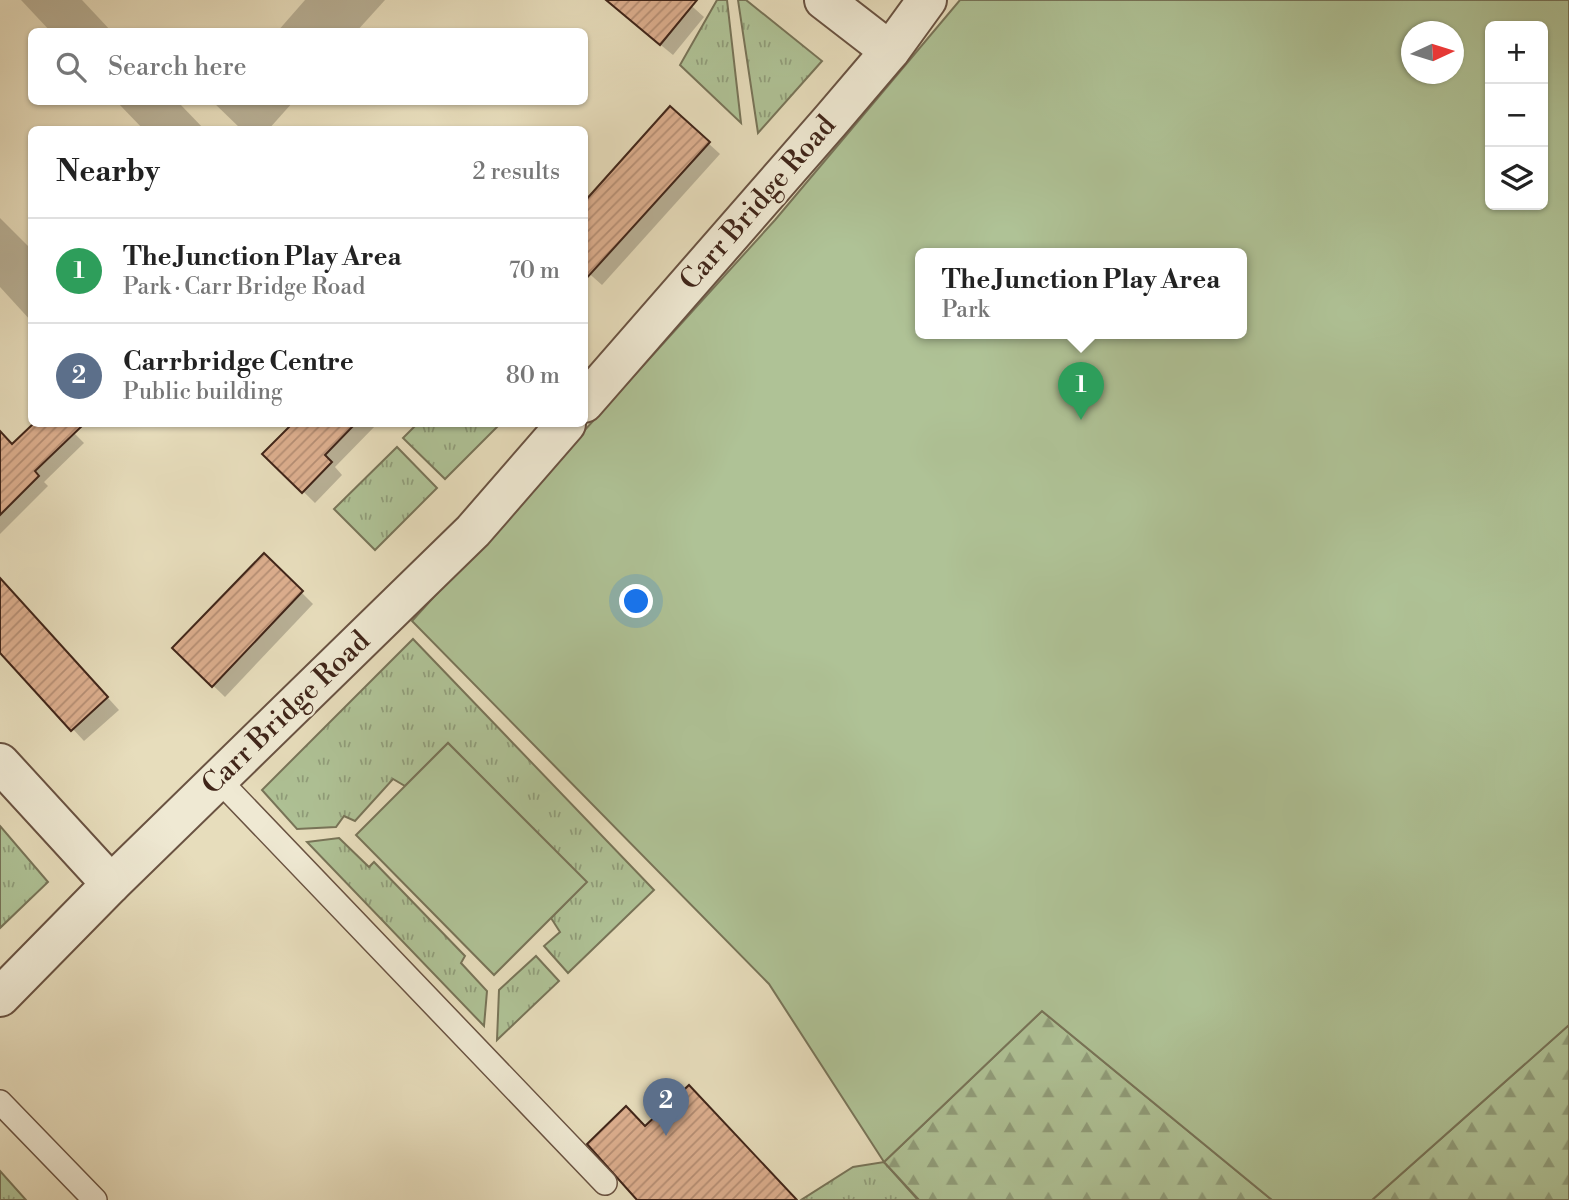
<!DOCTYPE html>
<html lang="en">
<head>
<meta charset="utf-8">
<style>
  body { margin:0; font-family:"Libre Bodoni",serif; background:#f2f2f2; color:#222 }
  .controls { position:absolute; right:21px; top:21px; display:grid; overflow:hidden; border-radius:10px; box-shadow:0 2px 5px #0004 }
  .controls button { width:63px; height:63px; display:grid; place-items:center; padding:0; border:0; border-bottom:2px solid #e0e0e0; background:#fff; color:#222; font:35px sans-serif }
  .compass { position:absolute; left:1401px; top:21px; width:63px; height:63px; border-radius:50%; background:#fff; box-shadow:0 2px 5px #0004; rotate:86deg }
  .you { position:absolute; left:637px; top:602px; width:24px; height:24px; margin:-18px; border:5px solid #fff; border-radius:50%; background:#1a73e8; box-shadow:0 0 0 10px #1a73e833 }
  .badge { display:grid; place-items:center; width:46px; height:46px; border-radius:50%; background:#0b8043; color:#fff; font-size:23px; font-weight:700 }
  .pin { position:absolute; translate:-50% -58px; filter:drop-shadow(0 2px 4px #0008) }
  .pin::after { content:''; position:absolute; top:37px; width:24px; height:21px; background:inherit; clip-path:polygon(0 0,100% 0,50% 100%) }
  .popup { position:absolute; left:915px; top:248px; width:332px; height:91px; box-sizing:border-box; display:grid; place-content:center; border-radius:10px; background:#fff; filter:drop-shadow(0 2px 5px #0005); font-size:23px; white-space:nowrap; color:#767676 }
  .popup b { font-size:26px; color:#222 }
  .popup::after { content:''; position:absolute; left:50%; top:100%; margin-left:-14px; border:14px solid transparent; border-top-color:#fff }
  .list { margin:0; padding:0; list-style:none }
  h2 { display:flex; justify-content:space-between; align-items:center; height:91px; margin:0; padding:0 28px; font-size:30px }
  h2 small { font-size:23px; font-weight:400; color:#767676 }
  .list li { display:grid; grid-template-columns:46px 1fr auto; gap:21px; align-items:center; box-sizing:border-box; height:105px; padding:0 28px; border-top:2px solid #e0e0e0 }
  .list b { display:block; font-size:26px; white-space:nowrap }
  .list p { margin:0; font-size:23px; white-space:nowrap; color:#767676 }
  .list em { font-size:23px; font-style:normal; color:#767676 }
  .icon { flex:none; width:38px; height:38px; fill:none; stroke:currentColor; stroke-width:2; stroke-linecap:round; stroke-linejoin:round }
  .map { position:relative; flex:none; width:1569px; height:1200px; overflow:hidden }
  .search { position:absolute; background:#fff; box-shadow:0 2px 5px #0004; left:28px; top:28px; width:560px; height:77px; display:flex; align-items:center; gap:18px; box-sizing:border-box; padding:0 24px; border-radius:10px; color:#767676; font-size:26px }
  .panel { position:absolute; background:#fff; box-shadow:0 2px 5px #0004; left:28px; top:126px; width:560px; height:301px; border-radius:10px }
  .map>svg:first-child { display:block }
  .grass { fill:url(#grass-tufts); stroke:#787458; stroke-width:2 }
  .forest { fill:url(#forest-firs); stroke:#787458; stroke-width:2 }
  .green { fill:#afc296; stroke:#787458; stroke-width:2; fill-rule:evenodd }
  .shadow { fill:#0003 }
  .building { fill:url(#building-hatch); stroke:#402519; stroke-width:2 }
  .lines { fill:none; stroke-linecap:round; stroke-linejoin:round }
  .lane-casing { stroke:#6a5342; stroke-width:26 }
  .street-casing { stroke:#6a5342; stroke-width:42 }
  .lane { stroke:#efe9d3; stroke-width:23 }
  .street { stroke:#efe9d3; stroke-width:38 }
  .labels { text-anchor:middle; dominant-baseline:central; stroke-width:5; stroke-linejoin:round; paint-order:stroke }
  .street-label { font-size:28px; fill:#402519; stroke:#efe9d3 }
</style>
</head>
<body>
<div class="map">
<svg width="1569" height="1200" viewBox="0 0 1569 1200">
  <defs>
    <pattern id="grass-tufts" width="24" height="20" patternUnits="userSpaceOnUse" patternTransform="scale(1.75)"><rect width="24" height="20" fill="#afc296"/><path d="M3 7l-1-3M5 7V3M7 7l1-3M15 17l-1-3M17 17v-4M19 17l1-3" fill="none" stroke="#909d7a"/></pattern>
    <pattern id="forest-firs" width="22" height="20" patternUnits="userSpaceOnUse" patternTransform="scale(1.75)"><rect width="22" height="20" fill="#afc296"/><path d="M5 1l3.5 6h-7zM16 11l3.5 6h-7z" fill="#909d7a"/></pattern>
    <pattern id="building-hatch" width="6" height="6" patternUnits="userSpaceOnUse" patternTransform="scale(1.75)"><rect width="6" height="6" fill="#ddaf8f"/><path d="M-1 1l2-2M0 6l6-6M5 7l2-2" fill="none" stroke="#b58e74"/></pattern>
  </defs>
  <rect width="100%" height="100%" fill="#e7ddbc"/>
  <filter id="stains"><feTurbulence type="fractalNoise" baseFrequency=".00286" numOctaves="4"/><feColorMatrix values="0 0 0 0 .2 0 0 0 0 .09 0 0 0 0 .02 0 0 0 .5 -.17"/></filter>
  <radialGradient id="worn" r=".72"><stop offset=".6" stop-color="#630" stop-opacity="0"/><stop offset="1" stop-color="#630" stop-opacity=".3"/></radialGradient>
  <g class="grass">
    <path d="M717,0H727L741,123L680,65Z"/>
    <path d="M738,0H746L822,61L758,133Z"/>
    <path d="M417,424H500L445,479L403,438Z"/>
    <path d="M397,447L437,488L375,550L334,509Z"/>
    <path d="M413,639L654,890L568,973L544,946L560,932L551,918L586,882L448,743L405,786L393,779L355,821L344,816L336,827L297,829L262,790Z"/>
    <path d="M0,826L48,882L0,928Z"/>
    <path d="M339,838L369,867L374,862L465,956L461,963L487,991L484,1026L307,842Z"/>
    <path d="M536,956L559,981L497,1040L499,990Z"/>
    <path d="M884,1162L918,1200H801L853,1167Z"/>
    <path d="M0,1171L26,1200H0Z"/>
  </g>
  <g class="forest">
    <path d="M1042,1011L1272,1200H919L884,1162Z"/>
    <path d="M1569,1025V1200H1372Z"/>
  </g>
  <g class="green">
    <path d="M960,0H1569V1025L1372,1200H1272L1042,1011L884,1162L769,984L412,621L775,220ZM1490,26H1543V205H1490ZM1412,32H1454V74H1412ZM920,254H1242V334H920Z"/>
    <path d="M448,743L587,882L494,975L356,835Z"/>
  </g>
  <g class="shadow">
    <path d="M21,0H82L112,32H51Z"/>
    <path d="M305,0H385L356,32H277Z"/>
    <path d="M606,0H685L704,17L673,55Z"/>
    <path d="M117,102H178L205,130H144Z"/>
    <path d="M213,102H293L268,130H242Z"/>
    <path d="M708,143L720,154L602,285L584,269Z"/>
    <path d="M0,218L32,250V322L0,287Z"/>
    <path d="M36,424H65L84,443L44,482L48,486L0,534V438L10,448Z"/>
    <path d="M294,424H377L335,467L342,475L315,503L265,454Z"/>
    <path d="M264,555L313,604L225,697L174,648Z"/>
    <path d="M0,579L119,710L84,741L0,650Z"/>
  </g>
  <g class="building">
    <path d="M606,0H697L660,45Z"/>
    <path d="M670,106L710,142L584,281V202Z"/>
    <path d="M33,424H84L35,471L39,476L0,515V431L12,444Z"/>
    <path d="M292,424H355L325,455L332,462L302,493L262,454Z"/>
    <path d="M264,553L303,591L212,687L172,648Z"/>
    <path d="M0,578L108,697L71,731L0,653Z"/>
    <path d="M689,1085L797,1200H637L587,1144L626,1106L645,1126Z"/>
  </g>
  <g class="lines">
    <g class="lane-casing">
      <g id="lane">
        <path d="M218,779L605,1183"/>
        <path d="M0,1102L95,1200"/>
      </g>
    </g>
    <g class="street-casing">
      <g id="street">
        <path d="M824,0L890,51"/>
        <path d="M584,403L832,119L890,51L927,0"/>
        <path d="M0,763L111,884"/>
        <path d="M0,997L111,884L473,531L566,424"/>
      </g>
    </g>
    <use href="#lane" class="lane"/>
    <use href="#street" class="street"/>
  </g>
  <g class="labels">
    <g class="street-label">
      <text transform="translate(758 203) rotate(-49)">Carr Bridge Road</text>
      <text transform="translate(286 713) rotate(-44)">Carr Bridge Road</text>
    </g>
  </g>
  <rect width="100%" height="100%" filter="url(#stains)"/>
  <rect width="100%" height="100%" fill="url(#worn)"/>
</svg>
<div class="controls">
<button>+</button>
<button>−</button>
<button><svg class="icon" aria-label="layers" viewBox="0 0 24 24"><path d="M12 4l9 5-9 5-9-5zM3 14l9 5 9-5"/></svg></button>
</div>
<svg class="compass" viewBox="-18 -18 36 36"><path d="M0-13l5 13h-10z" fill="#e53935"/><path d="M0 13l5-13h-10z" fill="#767676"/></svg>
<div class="you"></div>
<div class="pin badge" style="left:1081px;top:420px;background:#2e9e5b">1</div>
<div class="popup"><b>The Junction Play Area</b>Park</div>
<div class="pin badge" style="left:666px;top:1136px;background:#5c6f8a">2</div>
<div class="search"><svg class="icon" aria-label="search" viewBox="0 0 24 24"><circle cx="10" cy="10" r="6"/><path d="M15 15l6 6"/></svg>Search here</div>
<section class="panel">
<h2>Nearby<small>2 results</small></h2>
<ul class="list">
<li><span class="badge" style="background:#2e9e5b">1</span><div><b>The Junction Play Area</b><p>Park · Carr Bridge Road</p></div><em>70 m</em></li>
<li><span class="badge" style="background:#5c6f8a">2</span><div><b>Carrbridge Centre</b><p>Public building</p></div><em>80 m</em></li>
</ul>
</section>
</div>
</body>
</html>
